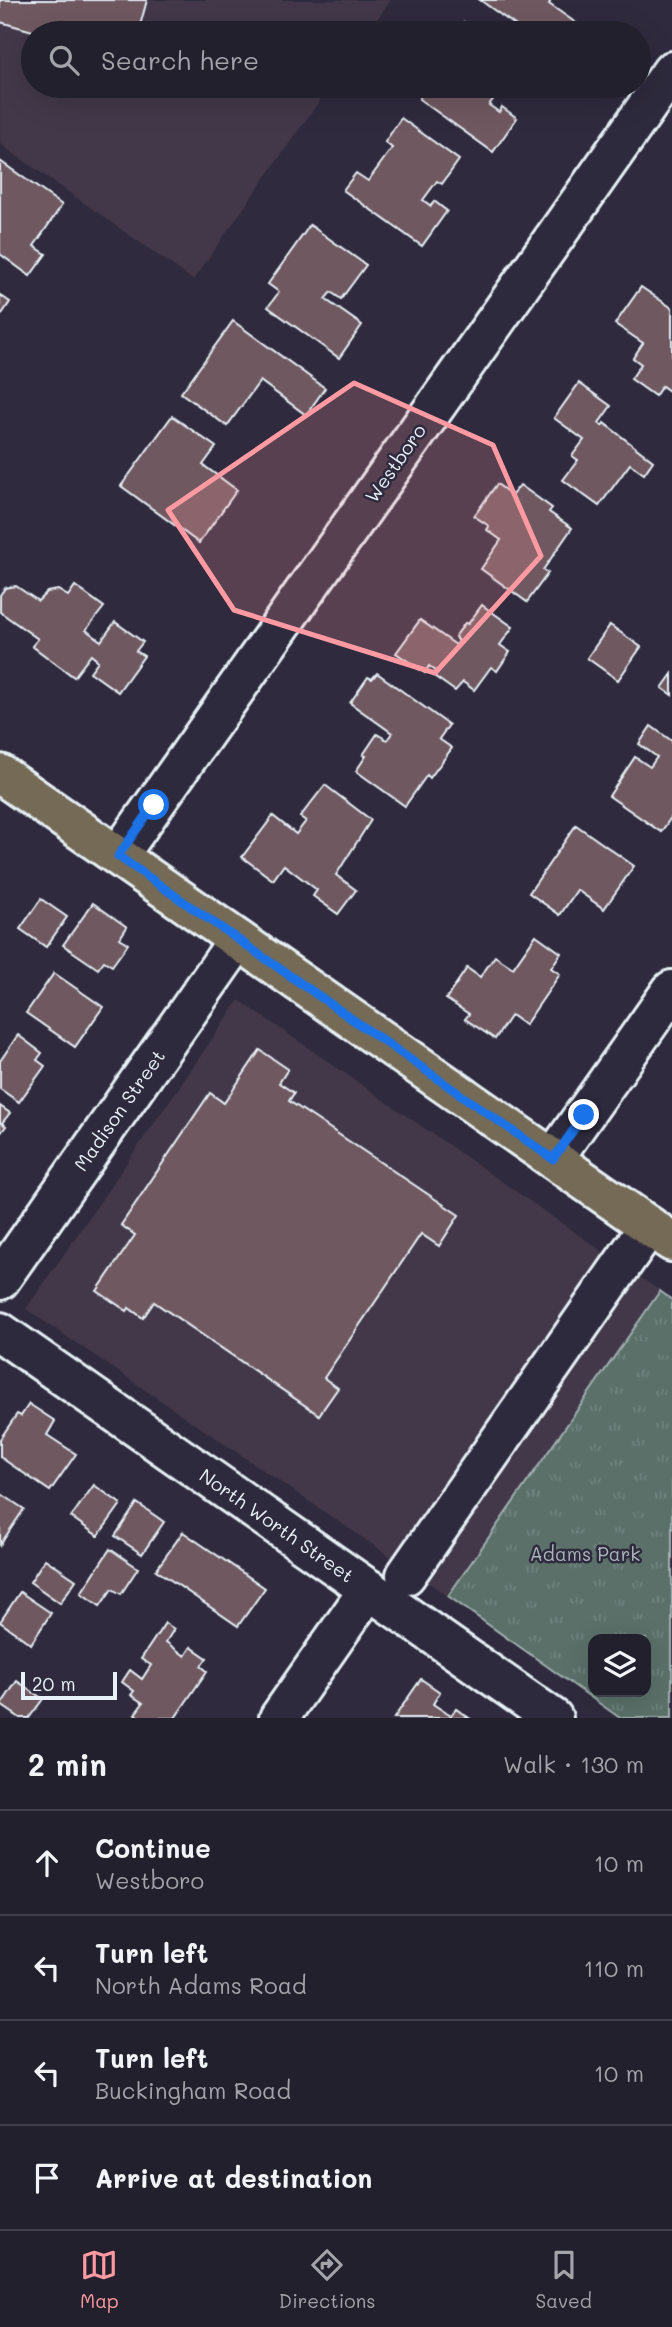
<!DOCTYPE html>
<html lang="en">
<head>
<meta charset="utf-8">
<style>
  body { margin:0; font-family:Mali,sans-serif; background:#2b2836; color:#f1f3f6 }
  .controls { position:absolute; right:21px; bottom:21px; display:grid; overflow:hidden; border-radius:14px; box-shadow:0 7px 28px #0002 }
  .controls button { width:63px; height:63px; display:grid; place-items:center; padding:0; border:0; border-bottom:2px solid #403e4a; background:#23202e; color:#f1f3f6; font:35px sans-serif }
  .scale { position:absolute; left:21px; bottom:18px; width:96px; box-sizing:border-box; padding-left:7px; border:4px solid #e8f1f8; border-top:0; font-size:19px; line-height:24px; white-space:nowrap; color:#e8f1f8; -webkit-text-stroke:5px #2f2a3d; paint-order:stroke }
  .stop { position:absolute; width:21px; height:21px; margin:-16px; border:5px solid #1a73e8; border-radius:50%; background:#fff }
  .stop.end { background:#1a73e8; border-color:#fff; box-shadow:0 2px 7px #0008 }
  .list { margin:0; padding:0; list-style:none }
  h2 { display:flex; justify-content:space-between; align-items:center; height:91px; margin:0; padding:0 28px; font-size:30px }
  h2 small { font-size:23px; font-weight:400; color:#a3a3aa }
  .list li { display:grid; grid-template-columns:46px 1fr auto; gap:21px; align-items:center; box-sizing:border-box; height:105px; padding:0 28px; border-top:2px solid #403e4a }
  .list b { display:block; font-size:26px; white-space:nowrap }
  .list p { margin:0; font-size:23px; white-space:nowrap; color:#a3a3aa }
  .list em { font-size:23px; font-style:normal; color:#a3a3aa }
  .icon { flex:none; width:38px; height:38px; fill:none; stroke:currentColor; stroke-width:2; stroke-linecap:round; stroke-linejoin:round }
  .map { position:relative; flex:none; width:672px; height:1718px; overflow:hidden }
  .search { position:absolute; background:#23202e; box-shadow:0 7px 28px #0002; left:21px; right:21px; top:21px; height:77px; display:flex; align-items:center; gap:18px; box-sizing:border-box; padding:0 24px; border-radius:38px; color:#a3a3aa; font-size:26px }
  .sheet { height:511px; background:#23202e }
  nav { display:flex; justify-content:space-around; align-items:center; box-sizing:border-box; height:98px; border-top:2px solid #403e4a; background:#23202e; font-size:19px; color:#a3a3aa }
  nav a { display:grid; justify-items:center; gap:4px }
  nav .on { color:#ff9aa2 }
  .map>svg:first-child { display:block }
  .built { fill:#423848 }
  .park { fill:url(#park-tufts); stroke:#a1b0b0; stroke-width:2; fill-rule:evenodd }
  .building { fill:#705960; stroke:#e8f1f8; stroke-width:2 }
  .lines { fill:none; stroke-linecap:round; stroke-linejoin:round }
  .minor-casing { stroke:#e8f1f8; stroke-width:44 }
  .major-casing { stroke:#e8f1f8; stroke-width:44 }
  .minor { stroke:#2f2a3d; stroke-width:38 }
  .major { stroke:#746b55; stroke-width:38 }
  .route { stroke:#1a73e8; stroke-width:9 }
  .marked { fill:#ff9aa2; fill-opacity:0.2; stroke:#ff9aa2; stroke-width:5; stroke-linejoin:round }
  .labels { text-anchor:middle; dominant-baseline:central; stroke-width:5; stroke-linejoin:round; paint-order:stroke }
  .street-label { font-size:19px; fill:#e8f1f8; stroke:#2f2a3d }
  .park-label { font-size:19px; fill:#a8b6b8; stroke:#2f2a3d }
</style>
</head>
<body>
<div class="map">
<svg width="672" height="1718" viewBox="0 0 672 1718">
  <defs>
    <pattern id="park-tufts" width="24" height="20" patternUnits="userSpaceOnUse" patternTransform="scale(1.75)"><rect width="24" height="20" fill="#5a6f69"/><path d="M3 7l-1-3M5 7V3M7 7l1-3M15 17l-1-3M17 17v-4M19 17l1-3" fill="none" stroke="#72847f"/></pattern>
  </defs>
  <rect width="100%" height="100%" fill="#2f2a3d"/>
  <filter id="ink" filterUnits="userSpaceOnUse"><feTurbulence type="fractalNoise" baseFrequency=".0143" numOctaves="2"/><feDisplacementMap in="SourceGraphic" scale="14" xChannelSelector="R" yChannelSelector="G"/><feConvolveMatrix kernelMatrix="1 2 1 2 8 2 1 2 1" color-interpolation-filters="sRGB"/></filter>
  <g filter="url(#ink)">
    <g class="built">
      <path d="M0,0H391L367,33H33V86H330L193,280L0,144Z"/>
      <path d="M239,1000L660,1291L448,1596L26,1309Z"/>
    </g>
    <path class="park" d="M660,1291L672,1300V1718H620L448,1596ZM593,1639H646V1692H593Z"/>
    <g class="building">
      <path d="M0,0H147L138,33H40L0,22Z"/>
      <path d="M480,0H551L549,4L579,25L574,33H526Z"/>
      <path d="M464,22L476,31L480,33H456Z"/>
      <path d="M428,86H513L509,91L503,86L489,105L499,112L502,107L517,118L493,152L419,99Z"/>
      <path d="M401,118L459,160L442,184L437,181L423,200L431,206L434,201L447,211L422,246L343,190L356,173L368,181L392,148L385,142Z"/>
      <path d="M0,161L62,205L34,246L46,254L30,276L0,254Z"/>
      <path d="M310,225L366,265L341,299L331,292L325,299L362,325L339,358L268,307L279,292L268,284Z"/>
      <path d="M641,287L672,308V393L662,386L655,396L631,379L641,364L633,358L643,343L615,324Z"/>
      <path d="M0,295L10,302L0,317Z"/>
      <path d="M233,321L325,388L306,415L260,381L227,426L181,393Z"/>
      <path d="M579,383L611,406L599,423L602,426L604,423L653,461L644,474L630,464L599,506L563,480L578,460L572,456L584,440L554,418Z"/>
      <path d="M172,416L216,447L203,465L237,490L199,543L121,486Z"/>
      <path d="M497,484L512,495L520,485L552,508L549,512L572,528L543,570L548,573L527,602L481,569L501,540L487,530L489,526L474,516Z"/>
      <path d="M16,586L38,601L47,592L58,590L68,596L75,586L104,607L86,630L101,641L115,622L143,642L136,651L144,656L118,692L90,672L98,661L91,655L74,677L32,646L38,639L0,612V595L5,588Z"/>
      <path d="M482,605L513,627L500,645L510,652L497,671L491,667L474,690L463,682L455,691L434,676L437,672L429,666L425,673L396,653L420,620L456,645L459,641L455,637L465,623L468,624Z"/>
      <path d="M610,625L641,647L618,680L587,658Z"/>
      <path d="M377,673L449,725L439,739L452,748L430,778L427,775L405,806L356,771L366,756L363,755L377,734L387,740L392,733L350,703L368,677L372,679Z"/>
      <path d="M672,674V695L662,688Z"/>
      <path d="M651,726L672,741V816L661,832L609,796L635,757L650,767L657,757L639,744Z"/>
      <path d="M325,785L371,820L336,875L356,890L338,914L313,896L317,890L284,865L273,880L242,857L273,816L296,834L306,821L300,817Z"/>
      <path d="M576,825L634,866L604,909L577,890L560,915L529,893Z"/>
      <path d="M41,899L67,917L46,947L20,929Z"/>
      <path d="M93,903L127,927L120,938L128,944L112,966L104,961L98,969L63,945Z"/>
      <path d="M536,935L561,953L551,968L560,974L525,1025L511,1015L495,1039L465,1019L469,1014L446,999L467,968L480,977L495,956L513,968Z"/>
      <path d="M54,973L103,1007L75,1047L26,1013Z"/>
      <path d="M18,1035L42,1053L37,1060L45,1066L19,1102L0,1089V1061Z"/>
      <path d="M260,1050L288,1069L279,1083L294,1093L289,1101L459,1215L439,1246L421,1234L324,1378L338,1388L319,1415L154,1302L143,1318L129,1308L127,1311L97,1291L135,1235L121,1225L210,1093L224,1103Z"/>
      <path d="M0,1106L10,1113L2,1123L6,1126L0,1134Z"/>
      <path d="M29,1404L55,1421L47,1435L76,1454L50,1491L0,1457V1439L17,1414L21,1416Z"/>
      <path d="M94,1485L121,1504L98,1536L71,1517Z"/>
      <path d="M0,1493L24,1509L0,1545Z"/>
      <path d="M137,1503L164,1522L142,1554L115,1536Z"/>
      <path d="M183,1532L265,1588L238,1626L156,1570Z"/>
      <path d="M110,1549L138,1568L121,1594L112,1589L100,1606L81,1593Z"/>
      <path d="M45,1559L76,1580L60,1603L30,1582Z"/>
      <path d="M20,1592L51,1613L31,1644L0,1622Z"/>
      <path d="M165,1623L174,1629L166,1642L185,1656L191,1647L207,1658L201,1666L207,1671L175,1718H141L135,1714L143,1703L131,1695L134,1691L122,1682L130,1670L142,1679L151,1665L141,1659Z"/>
      <path d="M421,1679L440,1692L433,1704L451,1716L456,1709L469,1718H394Z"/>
      <path d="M17,1681L43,1699L29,1718H20L1,1705Z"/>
    </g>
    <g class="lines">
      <g class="minor-casing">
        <g id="minor">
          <path d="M118,856L672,71"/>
          <path d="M553,1159L672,990"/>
          <path d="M0,1280L238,940"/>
          <path d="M0,1332L553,1718"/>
          <path d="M406,1575L649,1226"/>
          <path d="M279,1718L369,1589"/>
        </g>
      </g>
      <g class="major-casing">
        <path id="major" d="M0,774L672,1242"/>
      </g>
      <use href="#minor" class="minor"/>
      <use href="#major" class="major"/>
    </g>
  </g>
  <g class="lines" filter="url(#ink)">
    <path class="route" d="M154,805L118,856L553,1159L584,1115"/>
  </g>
  <path class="marked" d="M354,383L493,445L541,556L435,673L234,610L168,510Z"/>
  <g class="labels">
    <g class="street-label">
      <text transform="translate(395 463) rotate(-55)">Westboro</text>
      <text transform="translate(119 1110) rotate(-55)">Madison Street</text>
      <text transform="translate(277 1525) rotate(35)">North Worth Street</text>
    </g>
    <g class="park-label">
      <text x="585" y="1553">Adams Park</text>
    </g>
  </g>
</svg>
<div class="controls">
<button><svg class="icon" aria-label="layers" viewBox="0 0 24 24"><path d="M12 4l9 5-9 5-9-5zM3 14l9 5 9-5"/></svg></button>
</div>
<div class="scale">20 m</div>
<div class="stop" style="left:154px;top:805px"></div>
<div class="stop end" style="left:584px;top:1115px"></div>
<div class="search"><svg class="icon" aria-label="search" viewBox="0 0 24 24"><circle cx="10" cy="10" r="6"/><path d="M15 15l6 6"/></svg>Search here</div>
</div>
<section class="sheet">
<h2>2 min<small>Walk · 130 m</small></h2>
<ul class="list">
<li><svg class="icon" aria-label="ahead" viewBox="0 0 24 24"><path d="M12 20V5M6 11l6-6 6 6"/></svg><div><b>Continue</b><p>Westboro</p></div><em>10 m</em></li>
<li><svg class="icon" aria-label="left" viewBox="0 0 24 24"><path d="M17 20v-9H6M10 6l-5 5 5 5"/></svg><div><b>Turn left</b><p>North Adams Road</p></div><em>110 m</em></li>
<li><svg class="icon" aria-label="left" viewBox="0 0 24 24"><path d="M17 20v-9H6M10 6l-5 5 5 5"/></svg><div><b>Turn left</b><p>Buckingham Road</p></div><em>10 m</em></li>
<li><svg class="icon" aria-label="arrive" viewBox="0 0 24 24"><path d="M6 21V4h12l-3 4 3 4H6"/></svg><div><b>Arrive at destination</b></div></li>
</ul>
</section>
<nav>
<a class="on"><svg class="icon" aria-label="map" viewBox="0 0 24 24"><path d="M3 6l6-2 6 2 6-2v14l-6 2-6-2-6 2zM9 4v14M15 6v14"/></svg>Map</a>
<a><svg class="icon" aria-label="directions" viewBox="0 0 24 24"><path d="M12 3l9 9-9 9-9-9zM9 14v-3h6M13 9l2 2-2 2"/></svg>Directions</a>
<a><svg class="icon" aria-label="saved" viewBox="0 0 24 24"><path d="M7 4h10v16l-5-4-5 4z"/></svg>Saved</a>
</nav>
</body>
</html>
